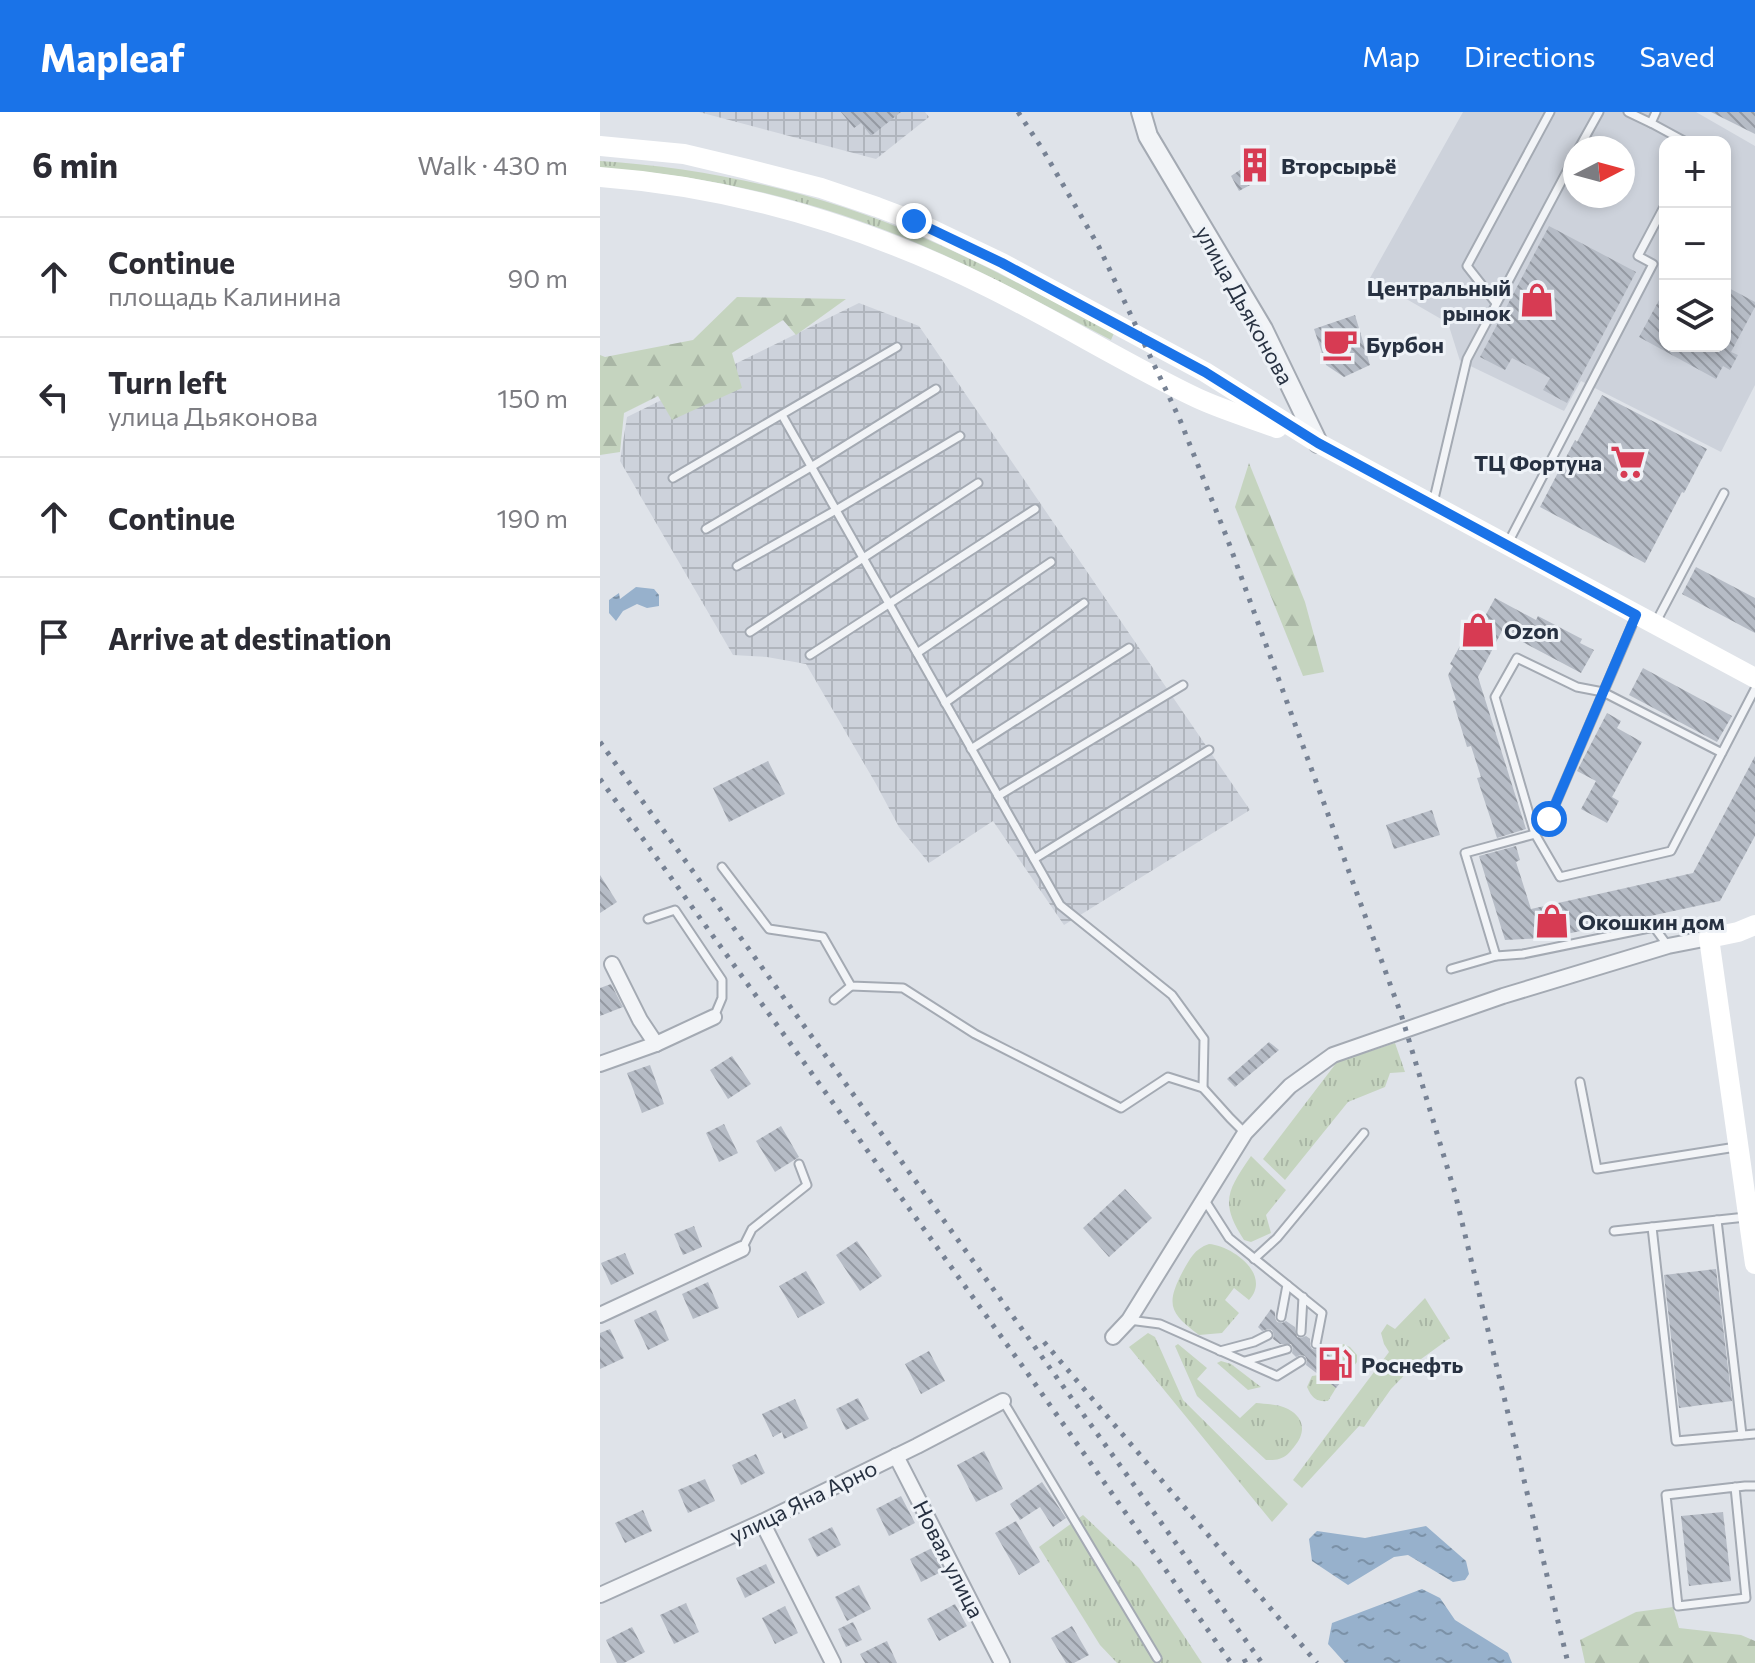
<!DOCTYPE html>
<html lang="en">
<head>
<meta charset="utf-8">
<style>
  body { margin:0; font-family:Commissioner,sans-serif; background:#f2f2f3; color:#2b2b33 }
  .controls { position:absolute; right:24px; top:24px; display:grid; overflow:hidden; border-radius:16px; box-shadow:0 4px 12px #0003 }
  .controls button { width:72px; height:72px; display:grid; place-items:center; padding:0; border:0; border-bottom:2px solid #e1e1e2; background:#fff; color:#2b2b33; font:40px sans-serif }
  .compass { position:absolute; left:963px; top:24px; width:72px; height:72px; border-radius:50%; background:#fff; box-shadow:0 4px 12px #0003; rotate:84deg }
  .stop { position:absolute; width:24px; height:24px; margin:-18px; border:6px solid #1a73e8; border-radius:50%; background:#fff }
  .stop.end { background:#1a73e8; border-color:#fff; box-shadow:0 2px 8px #0008 }
  .list { margin:0; padding:0; list-style:none }
  h2 { display:flex; justify-content:space-between; align-items:center; height:104px; margin:0; padding:0 32px; font-size:34px }
  h2 small { font-size:26px; font-weight:400; color:#7c7c81 }
  .list li { display:grid; grid-template-columns:52px 1fr auto; gap:24px; align-items:center; box-sizing:border-box; height:120px; padding:0 32px; border-top:2px solid #e1e1e2 }
  .list b { display:block; font-size:30px; white-space:nowrap }
  .list p { margin:0; font-size:26px; white-space:nowrap; color:#7c7c81 }
  .list em { font-size:26px; font-style:normal; color:#7c7c81 }
  .icon { flex:none; width:44px; height:44px; fill:none; stroke:currentColor; stroke-width:2; stroke-linecap:round; stroke-linejoin:round }
  .map { position:relative; flex:none; width:1155px; height:1551px; overflow:hidden }
  header { display:flex; align-items:center; gap:48px; box-sizing:border-box; height:112px; padding:0 40px; background:#1a73e8; color:#fff }
  header strong { font-size:38px }
  nav { display:flex; gap:44px; margin-inline-start:auto; font-size:28px }
  main { display:flex }
  aside { flex:1; background:#fff }
  .map>svg:first-child { display:block }
  .built { fill:#cdd2db; fill-rule:evenodd }
  .industrial { fill:url(#industrial-grid) }
  .grass { fill:url(#grass-tufts) }
  .forest { fill:url(#forest-firs) }
  .water { fill:url(#water-ripples) }
  .building { fill:url(#building-back-hatch) }
  .lines { fill:none; stroke-linecap:round; stroke-linejoin:round }
  .service-casing { stroke:#a4aab3; stroke-width:11 }
  .minor-casing { stroke:#a4aab3; stroke-width:18 }
  .tertiary-casing { stroke:#a4aab3; stroke-width:22 }
  .service { stroke:#f2f4f7; stroke-width:7 }
  .minor { stroke:#f2f4f7; stroke-width:14 }
  .tertiary { stroke:#f2f4f7; stroke-width:18 }
  .secondary { stroke:#fff; stroke-width:20 }
  .rail { stroke:#778294; stroke-width:5; stroke-dasharray:4 8; stroke-linecap:butt }
  .route { stroke:#1a73e8; stroke-width:10 }
  .labels { text-anchor:middle; dominant-baseline:central; stroke-width:6; stroke-linejoin:round; paint-order:stroke }
  .poi-label { font-size:22px; font-weight:bold; fill:#273141; stroke:#eef2f7; text-anchor:start }
  .street-label { font-size:22px; fill:#273141; stroke:#eef2f7 }
</style>
</head>
<body>
<header>
<strong>Mapleaf</strong>
<nav><a>Map</a><a>Directions</a><a>Saved</a></nav>
</header>
<main>
<aside>
<h2>6 min<small>Walk · 430 m</small></h2>
<ul class="list">
<li><svg class="icon" aria-label="ahead" viewBox="0 0 24 24"><path d="M12 20V5M6 11l6-6 6 6"/></svg><div><b>Continue</b><p>площадь Калинина</p></div><em>90 m</em></li>
<li><svg class="icon" aria-label="left" viewBox="0 0 24 24"><path d="M17 20v-9H6M10 6l-5 5 5 5"/></svg><div><b>Turn left</b><p>улица Дьяконова</p></div><em>150 m</em></li>
<li><svg class="icon" aria-label="ahead" viewBox="0 0 24 24"><path d="M12 20V5M6 11l6-6 6 6"/></svg><div><b>Continue</b></div><em>190 m</em></li>
<li><svg class="icon" aria-label="arrive" viewBox="0 0 24 24"><path d="M6 21V4h12l-3 4 3 4H6"/></svg><div><b>Arrive at destination</b></div></li>
</ul>
</aside>
<div class="map">
<svg width="1155" height="1551" viewBox="0 0 1155 1551">
  <defs>
    <pattern id="industrial-grid" width="8" height="8" patternUnits="userSpaceOnUse" patternTransform="scale(2)"><rect width="8" height="8" fill="#cdd2db"/><path d="M0 4h8M4 0v8" fill="none" stroke="#b0b5bd"/></pattern>
    <pattern id="grass-tufts" width="24" height="20" patternUnits="userSpaceOnUse" patternTransform="scale(2)"><rect width="24" height="20" fill="#c5d4bf"/><path d="M3 7l-1-3M5 7V3M7 7l1-3M15 17l-1-3M17 17v-4M19 17l1-3" fill="none" stroke="#a9b6a5"/></pattern>
    <pattern id="forest-firs" width="22" height="20" patternUnits="userSpaceOnUse" patternTransform="scale(2)"><rect width="22" height="20" fill="#c5d4bf"/><path d="M5 1l3.5 6h-7zM16 11l3.5 6h-7z" fill="#a9b6a5"/></pattern>
    <pattern id="water-ripples" width="26" height="14" patternUnits="userSpaceOnUse" patternTransform="scale(2)"><rect width="26" height="14" fill="#97b1cc"/><path d="M2 4q2-2 4 0t4 0M15 11q2-2 4 0t4 0" fill="none" stroke="#7b91a7"/></pattern>
    <pattern id="building-back-hatch" width="6" height="6" patternUnits="userSpaceOnUse" patternTransform="scale(2)"><rect width="6" height="6" fill="#b6bcc6"/><path d="M-1 5l2 2M0 0l6 6M5-1l2 2" fill="none" stroke="#9499a2"/></pattern>
  </defs>
  <rect width="100%" height="100%" fill="#dfe3e9"/>
  <path class="built" d="M863,0H1096L1155,34V273L1121,340L981,269L964,299L860,249L848,211L770,166ZM1065,30H1125V234H1065ZM975,36H1023V84H975Z"/>
  <g class="industrial">
    <path d="M99,0H325L329,5L276,47Z"/>
    <path d="M259,191L319,214L650,698L464,813L393,709L329,751L299,715L276,672L206,552L167,545L133,543L20,349L27,305Z"/>
  </g>
  <g class="grass">
    <path d="M0,49C111,56 222,81 324,126C389,154 451,189 514,221L511,228C448,195 385,160 319,132C218,89 110,63 0,56Z"/>
    <path d="M795,931L805,960L790,961L785,975L748,990L685,1068L663,1047L737,950Z"/>
    <path d="M651,1044L686,1078L666,1103L671,1121L651,1130L644,1128C619,1090 628,1078 651,1044Z"/>
    <path d="M609,1132C633,1134 672,1163 649,1188L634,1176L625,1188L639,1201L622,1221L599,1223C570,1201 565,1193 583,1159C590,1147 594,1137 609,1132Z"/>
    <path d="M825,1186L850,1226L817,1250L791,1277L764,1315L759,1314L702,1376L693,1368L789,1240L784,1232L781,1221L787,1212L795,1217Z"/>
    <path d="M548,1221L555,1225L583,1288L688,1392L672,1410L529,1235Z"/>
    <path d="M578,1232L607,1256L597,1267L640,1306L656,1291C666,1292 679,1292 688,1297C705,1306 706,1321 694,1335C690,1340 686,1345 679,1347C676,1348 670,1348 666,1348L597,1284L575,1234Z"/>
    <path d="M743,1232L750,1235L757,1243V1250L750,1259L729,1242L736,1234Z"/>
    <path d="M621,1249L631,1252L661,1275L648,1278L617,1251Z"/>
    <path d="M719,1263L736,1276L728,1289C716,1290 712,1286 707,1275L712,1264Z"/>
    <path d="M483,1403L539,1456L602,1551H517L500,1533L439,1435Z"/>
  </g>
  <g class="forest">
    <path d="M137,185L246,187L196,223L183,208L132,241L142,276L72,308L58,284L24,301L20,340L0,343V243L5,245L93,228Z"/>
    <path d="M649,351L705,490L724,560L703,564L635,395Z"/>
    <path d="M1073,1495L1079,1516L1141,1523L1155,1529V1551H985L980,1528L1036,1500Z"/>
  </g>
  <g class="water">
    <path d="M36,475L54,477L59,483V494L47,496L37,492L23,499L16,509L9,501V488L19,481L20,487Z"/>
    <path d="M826,1414L866,1449L869,1462L865,1468L853,1470L808,1443L794,1445L748,1473L712,1449L709,1427L717,1419L765,1426Z"/>
    <path d="M822,1477L840,1486L855,1508L908,1541L912,1551H745L728,1532L732,1511Z"/>
  </g>
  <g class="building">
    <path d="M241,0H301L271,24L261,11L254,16Z"/>
    <path d="M1111,0H1155V22Z"/>
    <path d="M662,43L665,65L639,79L631,64Z"/>
    <path d="M949,114L1036,160L967,291L943,278L950,266L930,255L912,246L905,258L880,245Z"/>
    <path d="M1125,174L1155,190V195L1131,240L1138,243L1130,258L1123,254L1116,267L1039,225L1065,177V234H1125Z"/>
    <path d="M755,203L770,253L744,265L726,253L714,217Z"/>
    <path d="M1002,283L1107,337L1084,381L1082,380L1045,451L940,395L975,328L977,330Z"/>
    <path d="M1096,455L1155,486V521L1082,482Z"/>
    <path d="M895,486L936,508L938,504L982,527L980,531L994,538L981,561L902,519L878,565L926,717L897,726L877,666L881,665L871,634L867,635L853,589L856,588L848,563L853,554L850,552L861,532L864,533L879,504L884,506Z"/>
    <path d="M1043,556L1132,604L1117,630L1029,583Z"/>
    <path d="M1007,601L1021,609L1017,616L1042,630L1012,685L1019,689L1007,711L981,697L996,669L977,659Z"/>
    <path d="M1155,644V724L1120,789L948,826L905,828L879,744L916,734L920,748L916,750L931,797L1093,761Z"/>
    <path d="M168,649L185,682L129,710L113,676Z"/>
    <path d="M832,698L840,723L794,737L786,713Z"/>
    <path d="M0,763L17,790L0,801Z"/>
    <path d="M11,872L23,895L0,904V876Z"/>
    <path d="M669,930L679,938L635,975L627,967Z"/>
    <path d="M132,944L151,972L128,987L110,958Z"/>
    <path d="M50,953L64,992L42,1001L27,961Z"/>
    <path d="M124,1012L138,1041L119,1050L106,1021Z"/>
    <path d="M181,1014L199,1045L175,1060L156,1029Z"/>
    <path d="M525,1077L552,1106L509,1145L483,1116Z"/>
    <path d="M94,1114L102,1135L83,1143L74,1122Z"/>
    <path d="M257,1129L282,1164L260,1179L236,1143Z"/>
    <path d="M25,1141L34,1162L11,1173L1,1151Z"/>
    <path d="M1116,1157L1132,1289L1079,1296L1064,1163Z"/>
    <path d="M206,1159L225,1191L198,1206L179,1174Z"/>
    <path d="M108,1170L119,1196L93,1207L82,1182Z"/>
    <path d="M671,1197L675,1200V1206L677,1210L682,1211L686,1209L695,1215L697,1225L701,1226L706,1224L710,1227V1233L712,1237L717,1238L721,1236L750,1259L736,1276L706,1253L707,1248L705,1244L700,1243L696,1245L692,1241L693,1236L691,1232H680L673,1227L674,1223L672,1218L668,1217L662,1219L658,1215Z"/>
    <path d="M56,1198L69,1228L48,1238L34,1208Z"/>
    <path d="M10,1217L24,1246L0,1257V1221Z"/>
    <path d="M329,1239L345,1269L321,1282L305,1252Z"/>
    <path d="M258,1286L269,1307L246,1318L236,1297Z"/>
    <path d="M195,1287L208,1316L184,1327L182,1320L173,1325L162,1302Z"/>
    <path d="M384,1339L403,1377L376,1390L357,1353Z"/>
    <path d="M156,1342L165,1361L141,1373L132,1353Z"/>
    <path d="M105,1367L115,1389L88,1401L78,1378Z"/>
    <path d="M442,1370L466,1406L453,1415L440,1395L420,1408L410,1392Z"/>
    <path d="M301,1384L315,1411L289,1424L276,1397Z"/>
    <path d="M43,1398L52,1419L25,1431L15,1411Z"/>
    <path d="M1123,1400L1131,1469L1089,1474L1081,1404Z"/>
    <path d="M416,1409L440,1450L419,1463L395,1421Z"/>
    <path d="M232,1415L241,1433L217,1445L208,1427Z"/>
    <path d="M332,1436L343,1459L321,1470L310,1447Z"/>
    <path d="M166,1452L175,1471L145,1486L136,1466Z"/>
    <path d="M259,1473L271,1497L247,1509L235,1485Z"/>
    <path d="M86,1491L99,1520L74,1532L60,1503Z"/>
    <path d="M355,1492L367,1514L339,1529L327,1507Z"/>
    <path d="M185,1494L198,1521L175,1532L162,1506Z"/>
    <path d="M253,1510L262,1528L246,1535L238,1517Z"/>
    <path d="M472,1514L489,1543L474,1551H466L451,1526Z"/>
    <path d="M32,1515L45,1540L24,1551H17L6,1528Z"/>
    <path d="M287,1529L297,1551H265L260,1542Z"/>
  </g>
  <g class="lines">
    <g class="service-casing">
      <g id="service">
        <path d="M1028,0L1051,11L1056,0"/>
        <path d="M1051,11L1086,30"/>
        <path d="M979,36L999,0"/>
        <path d="M896,191L867,154L950,0"/>
        <path d="M182,303L460,793L572,883L604,927L603,976"/>
        <path d="M73,366L297,235"/>
        <path d="M833,391L867,247L975,44"/>
        <path d="M106,417L211,355L336,277"/>
        <path d="M908,431L1053,152L1038,144L1065,93"/>
        <path d="M137,454L236,398L360,324"/>
        <path d="M1036,504L949,707L935,722L865,741L896,844L923,842L1054,815L1068,834"/>
        <path d="M1056,510L1124,381"/>
        <path d="M150,520L378,371"/>
        <path d="M317,541L451,450"/>
        <path d="M210,543L435,397"/>
        <path d="M345,591L484,491"/>
        <path d="M371,637L529,536"/>
        <path d="M1122,641L1003,580L977,575L917,546L895,585L935,722L960,765L1071,739L1155,577"/>
        <path d="M398,684L583,573"/>
        <path d="M434,747L609,638"/>
        <path d="M122,755L169,817L223,825L251,874L303,876L375,922L521,996L568,965L603,976L630,1006L645,1021"/>
        <path d="M48,807L75,798L122,868V886L114,905"/>
        <path d="M851,857L896,844"/>
        <path d="M234,888L251,874"/>
        <path d="M980,970L997,1057L1136,1035"/>
        <path d="M604,1087L629,1126L722,1201L716,1232"/>
        <path d="M1117,1108L1142,1323"/>
        <path d="M1052,1115L1076,1329L1155,1322"/>
        <path d="M1014,1119L1146,1105"/>
        <path d="M142,1137L152,1117L207,1073L199,1052"/>
        <path d="M654,1147L677,1126L764,1021"/>
        <path d="M681,1205L687,1173"/>
        <path d="M529,1208L560,1212L677,1264L701,1249"/>
        <path d="M701,1220L703,1185"/>
        <path d="M620,1239L654,1230L668,1223"/>
        <path d="M645,1249L687,1237"/>
        <path d="M403,1289L557,1546"/>
        <path d="M1135,1375L1146,1486L1078,1494L1066,1383L1145,1374H1155"/>
      </g>
    </g>
    <g class="minor-casing">
      <g id="minor">
        <path d="M12,852L40,908L56,932"/>
        <path d="M0,952L56,932L114,905"/>
        <path d="M0,1203L142,1137"/>
        <path d="M513,1225L529,1208L645,1021L690,974L733,943L903,884L1068,834L1109,826"/>
        <path d="M296,1344L402,1551"/>
        <path d="M162,1410L233,1551"/>
        <path d="M0,1483L162,1410L317,1334L403,1289"/>
      </g>
    </g>
    <g class="tertiary-casing">
      <path id="tertiary" d="M541,0L548,24L663,217L718,331"/>
    </g>
    <use href="#service" class="service"/>
    <use href="#minor" class="minor"/>
    <use href="#tertiary" class="tertiary"/>
    <g class="secondary">
      <path d="M0,34L84,42L147,57L221,76L277,95L314,109L402,151L605,260L718,331L1155,566"/>
      <path d="M0,65C135,75 267,115 388,175C459,210 526,252 597,286C623,298 650,306 677,316"/>
      <path d="M1155,813L1138,820L1109,826L1155,1152"/>
    </g>
    <g class="rail">
      <path d="M418,0L443,38L499,135L580,308L627,426L801,902L855,1081L968,1551"/>
      <path d="M0,630L662,1551"/>
      <path d="M0,667L426,1259L631,1551"/>
      <path d="M444,1230L717,1551"/>
      <path d="M644,1547L646,1551"/>
    </g>
  </g>
  <g class="lines">
    <path class="route" d="M314,109L402,151L605,260L718,331L1036,503L949,707"/>
  </g>
  <defs>
    <g id="building-bare" transform="scale(2.76)"><path d="M-4-6H4V6H1V3H-1V6H-4ZM-2.5-4.3h1.7v1.8h-1.7ZM.8-4.3h1.7v1.8H.8ZM-2.5-1h1.7V.8h-1.7ZM.8-1h1.7V.8H.8Z" fill="#d73b53" stroke="#eef2f7" stroke-width="2.5" paint-order="stroke"/></g>
    <g id="shop-bare" transform="scale(2.76)"><path d="M-5-2.5h2.3a2.7 3.5 0 0 1 5.4 0H5L5.5 6h-11ZM-1.5-2.5h3a1.5 2.3 0 0 0-3 0Z" fill="#d73b53" stroke="#eef2f7" stroke-width="2.5" paint-order="stroke"/></g>
    <g id="cafe-bare" transform="scale(2.76)"><path d="M-5.5-4.5H6V0H3Q3 3.5 0 3.5H-2.5Q-5.5 3.5-5.5 0ZM3-3.2v2h1.7v-2ZM-6 4.5H4V6H-6Z" fill="#d73b53" stroke="#eef2f7" stroke-width="2.5" paint-order="stroke"/></g>
    <g id="supermarket-bare" transform="scale(2.76)"><path d="M-6-5.5h2.5l.6 2H6L4.5 2H-2.5L-4.4-4H-6ZM-1.5 3.2a1.3 1.3 0 1 0 .1 0ZM3 3.2a1.3 1.3 0 1 0 .1 0Z" fill="#d73b53" stroke="#eef2f7" stroke-width="2.5" paint-order="stroke"/></g>
    <g id="fuel-bare" transform="scale(2.76)"><path d="M-5.5-6h7V0h2V4h1.3V-2.5L3-4.5l.8-.8L6-3V5H2.5V1h-1V6h-7ZM-4.2-4.7v3.2H.2V-4.7Z" fill="#d73b53" stroke="#eef2f7" stroke-width="2.5" paint-order="stroke"/></g>
  </defs>
  <g fill-rule="evenodd">
    <use href="#building-bare" x="655" y="53"/>
    <use href="#shop-bare" x="937" y="188"/>
    <use href="#cafe-bare" x="740" y="232"/>
    <use href="#supermarket-bare" x="1028" y="350"/>
    <use href="#shop-bare" x="878" y="518"/>
    <use href="#shop-bare" x="952" y="809"/>
    <use href="#fuel-bare" x="735" y="1252"/>
  </g>
  <g class="labels">
    <g class="poi-label">
      <text x="681" y="53">Вторсырьё</text>
      <text x="911" y="175" text-anchor="end">Центральный<tspan x="911" dy="25">рынок</tspan></text>
      <text x="766" y="232">Бурбон</text>
      <text x="1002" y="350" text-anchor="end">ТЦ Фортуна</text>
      <text x="904" y="518">Ozon</text>
      <text x="978" y="809">Окошкин дом</text>
      <text x="761" y="1252">Роснефть</text>
    </g>
    <g class="street-label">
      <text transform="translate(645 193) rotate(61)">улица Дьяконова</text>
      <text transform="translate(203 1389) rotate(-26)">улица Яна Арно</text>
      <text transform="translate(349 1447) rotate(63)">Новая улица</text>
    </g>
  </g>
</svg>
<div class="controls">
<button>+</button>
<button>−</button>
<button><svg class="icon" aria-label="layers" viewBox="0 0 24 24"><path d="M12 4l9 5-9 5-9-5zM3 14l9 5 9-5"/></svg></button>
</div>
<svg class="compass" viewBox="-18 -18 36 36"><path d="M0-13l5 13h-10z" fill="#e53935"/><path d="M0 13l5-13h-10z" fill="#7c7c81"/></svg>
<div class="stop" style="left:949px;top:707px"></div>
<div class="stop end" style="left:314px;top:109px"></div>
</div>
</main>
</body>
</html>
